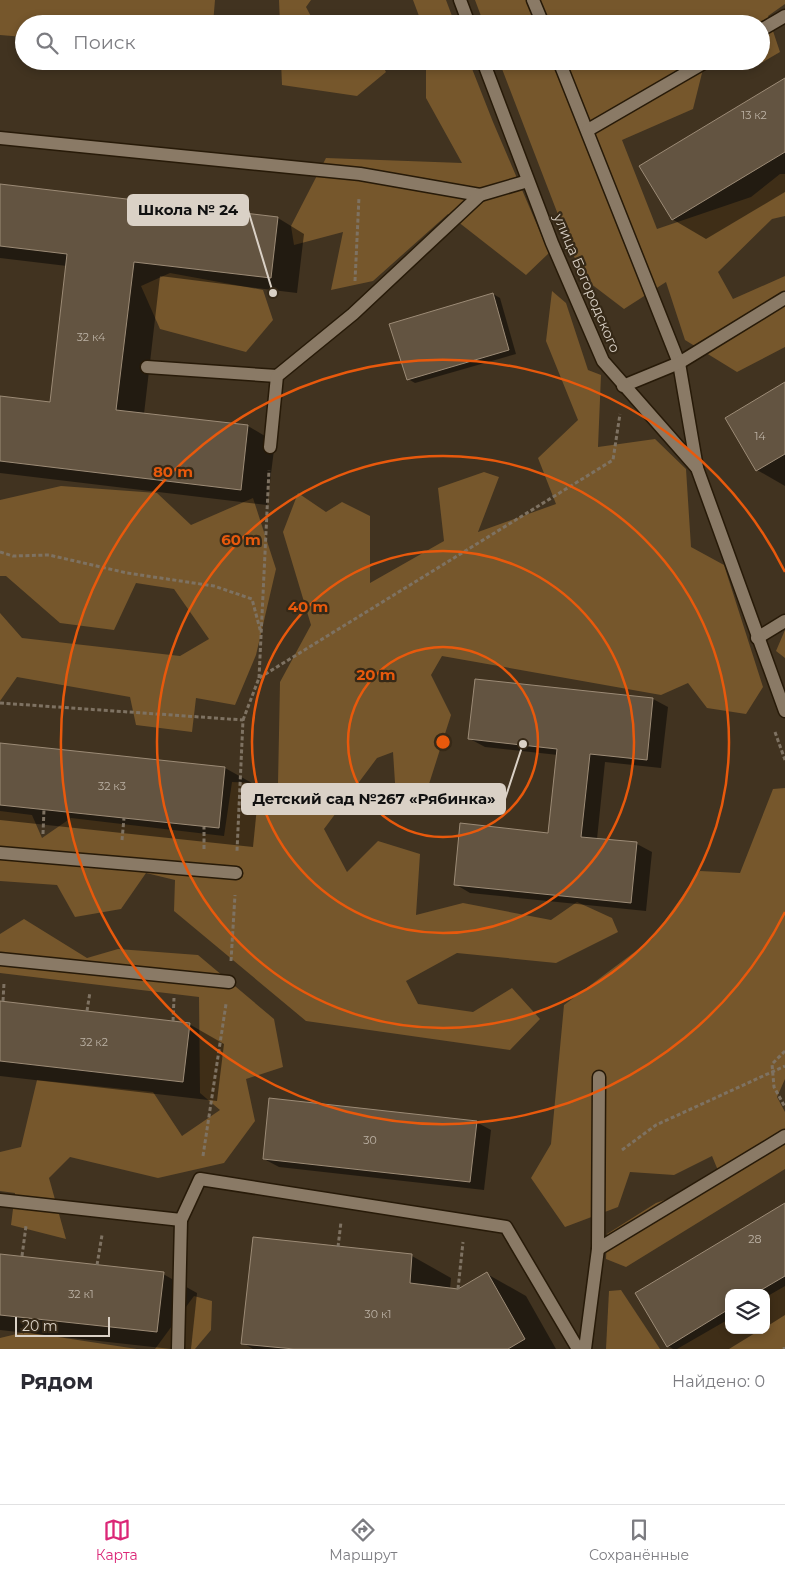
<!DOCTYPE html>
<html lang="ru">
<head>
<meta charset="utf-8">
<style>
  body { margin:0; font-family:Montserrat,sans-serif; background:#f2f2f3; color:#2b2b33 }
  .controls { position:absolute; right:15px; bottom:15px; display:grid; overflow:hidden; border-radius:10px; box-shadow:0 2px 8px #0003 }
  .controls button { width:45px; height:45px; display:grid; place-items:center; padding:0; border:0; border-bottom:1px solid #e1e1e2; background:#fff; color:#2b2b33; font:25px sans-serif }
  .scale { position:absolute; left:15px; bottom:12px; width:95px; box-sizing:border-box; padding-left:5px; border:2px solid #dad1c6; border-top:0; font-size:14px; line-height:18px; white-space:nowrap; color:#dad1c6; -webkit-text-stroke:4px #362917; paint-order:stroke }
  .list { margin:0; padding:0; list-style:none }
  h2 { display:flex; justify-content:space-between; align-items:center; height:65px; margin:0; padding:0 20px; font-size:21px }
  h2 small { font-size:16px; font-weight:400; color:#7c7c81 }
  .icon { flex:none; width:28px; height:28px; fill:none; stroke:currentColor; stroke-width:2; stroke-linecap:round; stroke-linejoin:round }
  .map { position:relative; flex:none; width:785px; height:1349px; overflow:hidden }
  .search { position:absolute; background:#fff; box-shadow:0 2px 8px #0003; left:15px; right:15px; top:15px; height:55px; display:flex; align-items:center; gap:12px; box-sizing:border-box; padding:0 18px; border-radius:28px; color:#7c7c81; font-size:19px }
  .sheet { height:155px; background:#fff }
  nav { display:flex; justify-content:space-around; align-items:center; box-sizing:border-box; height:70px; border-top:1px solid #e1e1e2; background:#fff; font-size:14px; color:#7c7c81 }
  nav a { display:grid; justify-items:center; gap:2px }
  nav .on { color:#db2777 }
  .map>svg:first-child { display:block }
  .green { fill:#76572c }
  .shadow { fill:#0007 }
  .building { fill:#635441; stroke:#9c8b76 }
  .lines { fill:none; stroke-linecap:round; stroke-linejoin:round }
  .service-casing { stroke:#271a08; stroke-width:15 }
  .minor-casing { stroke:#271a08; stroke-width:15 }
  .path { stroke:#7e7262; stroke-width:3; stroke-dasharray:4 2.5; stroke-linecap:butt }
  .service { stroke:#8a7a66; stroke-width:12 }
  .minor { stroke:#8a7a66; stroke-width:12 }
  .ring { fill:none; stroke:#e8590c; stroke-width:2.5 }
  .labels { text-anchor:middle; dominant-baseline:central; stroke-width:4.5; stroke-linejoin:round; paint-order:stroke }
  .number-label { font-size:11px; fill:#bcb2a5 }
  .street-label { font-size:14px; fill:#dad1c6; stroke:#362917 }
  .centre { fill:#e8590c; stroke:#362917; stroke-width:2.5 }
  .ring-label { font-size:15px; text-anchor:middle; font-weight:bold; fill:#e8590c; stroke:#362917; stroke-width:4.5; stroke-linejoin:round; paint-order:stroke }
  .leader { fill:none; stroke:#dad1c6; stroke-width:2 }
  .callout-dot { fill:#dad1c6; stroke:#362917; stroke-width:2 }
  .callout { fill:#dad1c6; stroke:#dad1c6; stroke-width:2 }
  .callout-label { font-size:15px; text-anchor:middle; font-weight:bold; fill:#111 }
</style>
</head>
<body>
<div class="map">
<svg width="785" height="1349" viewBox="0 0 785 1349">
  <rect width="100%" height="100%" fill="#413320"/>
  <g class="green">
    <path d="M0,0H215L213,24H24V37L0,35Z"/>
    <path d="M279,0H311L306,7L315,24H280Z"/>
    <path d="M413,0H446L455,24H422Z"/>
    <path d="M475,0H785V4L768,16L780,52L756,66L739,61H761V24H484Z"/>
    <path d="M281,61H380L386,72L357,96L282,85Z"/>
    <path d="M426,61H469L493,122L549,253L526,275L448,214L373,281L331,290L343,232L294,245L291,226L326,158L462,163L426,98Z"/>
    <path d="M499,61H705L693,109L622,140L657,229L751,197L780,174H785V216L772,219L718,272L733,299L785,276V347L737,372L685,340L666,282L624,309L582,277Z"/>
    <path d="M170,273L263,290L273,320L246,352L160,329L141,286Z"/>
    <path d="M552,291L566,303L588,370L601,375L598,447L655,439L686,469L691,547L724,565L763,687L746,714L707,708L688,683L661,695L442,656L431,675L451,715L422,806L396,798L393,752L377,758L324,829L347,872L378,841L420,854L416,915L463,903L551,920L577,902L612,918L618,932L556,963L457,953L406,981L418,1004L473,1012L512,988L540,1019L510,1050L306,1021L174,911L175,880L146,873L121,909L75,917L57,885L0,881V811L32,815L42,838L71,818L224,836L232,782L278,784L280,682L311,625L283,532L298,493L326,512L342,502L370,516V583L444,541L438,488L484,472L499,477L478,532L556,504L538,458L578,420L546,341Z"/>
    <path d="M61,486L157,493L191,525L253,498L276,569L256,655L235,705L196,698L192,732L136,725L130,697L17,677L0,701V613L22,638L180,656L209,639L174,589L136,583L114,630L60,623L6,576H0V500Z"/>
    <path d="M785,630V658L776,651Z"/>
    <path d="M785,788V1079L777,1097L785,1112V1169L626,1267L606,1259L607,1234L656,1203L722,1180L712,1156L674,1175L630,1172L618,1207L565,1227L531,1178L551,1144L564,1005L652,939L700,871L740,873L773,789Z"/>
    <path d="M24,919L87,958L118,949L198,955L274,1019L283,1067L246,1079L255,1121L224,1163L158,1178L70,1157L49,1178L66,1239L11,1225L15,1193L0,1191V1152L21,1147L37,1080L153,1092L182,1136L220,1110L200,1093L199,997L0,973V934Z"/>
    <path d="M785,1286V1349H677L729,1319V1330H766V1297Z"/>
    <path d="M621,1290L660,1349H606L609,1291Z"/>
    <path d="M194,1296L212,1301L211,1330L195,1349H155Z"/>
    <path d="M25,1332L137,1349H0V1338Z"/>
  </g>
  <g class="shadow">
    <path d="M785,80V192L706,239L672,219Z"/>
    <path d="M0,185L278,218L304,234L297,293L160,276L144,414L248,426L275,442L267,505L0,473V398L51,404L67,266L0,258Z"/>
    <path d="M493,294L500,298L516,354L415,383L408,379Z"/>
    <path d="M785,383V486L757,470Z"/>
    <path d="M653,699L668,707L661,768L605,762L597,839L637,844L652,852L646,911L470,893L455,884L549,834L558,755L485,747L470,739Z"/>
    <path d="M0,744L225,768L259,787L253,847L0,820Z"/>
    <path d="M0,1002L189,1024L224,1044L217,1101L0,1076Z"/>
    <path d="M476,1122L491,1130L484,1190L279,1167L264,1159Z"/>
    <path d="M785,1204V1315L766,1327V1293H729V1330H760L729,1349H673L668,1346Z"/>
    <path d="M254,1239L412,1256L451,1278L450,1289L459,1290L487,1274L526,1296L556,1349H253L243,1343Z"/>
    <path d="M0,1255L163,1274L197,1293L191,1349H171L0,1330Z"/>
  </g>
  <g class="building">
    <path d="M785,78V152L672,220L639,166Z"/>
    <path d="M0,184L278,217L271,278L134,262L116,410L248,425L241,490L0,461V396L50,402L67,254L0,246Z"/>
    <path d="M493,293L509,350L407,380L389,324Z"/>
    <path d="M785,382V454L756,471L725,418Z"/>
    <path d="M475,679L653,698L647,760L590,754L581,837L637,842L631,903L454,885L460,823L548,833L557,749L468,739Z"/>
    <path d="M0,743L225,767L219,828L0,805Z"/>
    <path d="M0,1001L190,1023L183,1082L0,1061Z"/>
    <path d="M269,1098L477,1121L470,1182L263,1159Z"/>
    <path d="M785,1203V1276L756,1293H729V1309L667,1347L635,1293Z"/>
    <path d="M253,1237L412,1254L410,1283L458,1289L487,1272L525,1339L508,1349H294L241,1344Z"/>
    <path d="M0,1254L164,1272L157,1332L0,1315Z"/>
  </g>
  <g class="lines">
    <g class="service-casing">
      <g id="service">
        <path d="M533,0L543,24"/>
        <path d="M761,30L785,16"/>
        <path d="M559,61L679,363L697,468"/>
        <path d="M588,130L707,61"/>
        <path d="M0,138L360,174L480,195L528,181"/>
        <path d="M147,367L277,376"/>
        <path d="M623,386L679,363L785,298"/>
        <path d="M270,447L277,376L353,314L480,195"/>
        <path d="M757,638L785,621"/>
        <path d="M0,853L236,873"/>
        <path d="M0,959L229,982"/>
        <path d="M0,1200L181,1220"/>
        <path d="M178,1349L181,1220L200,1179L506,1227L578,1349"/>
        <path d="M585,1349L598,1249L599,1077"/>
      </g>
    </g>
    <g class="minor-casing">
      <g id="minor">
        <path d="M460,0L469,24"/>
        <path d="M483,61L552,243L603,361L697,468L785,711"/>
        <path d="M598,1249L785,1136"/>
      </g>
    </g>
    <g class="path">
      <path d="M355,281L359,197"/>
      <path d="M0,552L13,556L49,555L127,573L214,586L252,599L261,633"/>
      <path d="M259,678L269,470"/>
      <path d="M0,703L243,720L237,851"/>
      <path d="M243,720L259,678L613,460L620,414"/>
      <path d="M775,732L785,760"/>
      <path d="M43,834L44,809"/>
      <path d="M122,840L124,818"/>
      <path d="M204,849V827"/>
      <path d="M231,961L235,895"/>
      <path d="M3,1001L4,983"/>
      <path d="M87,1011L90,992"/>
      <path d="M173,1021L174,998"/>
      <path d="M785,1051L772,1064L774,1087L785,1107"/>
      <path d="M622,1150L656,1125L785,1066"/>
      <path d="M203,1156L226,1004"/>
      <path d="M338,1247L341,1222"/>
      <path d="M22,1256L26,1226"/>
      <path d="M97,1265L102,1235"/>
      <path d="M458,1289L463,1242"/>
      <path d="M783,1349L785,1348"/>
    </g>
    <use href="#service" class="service"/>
    <use href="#minor" class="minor"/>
  </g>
  <g class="ring">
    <circle cx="443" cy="742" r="95"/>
    <circle cx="443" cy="742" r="191"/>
    <circle cx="443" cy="742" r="286"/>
    <path d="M785 912A382 382 0 1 1 785 572"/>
  </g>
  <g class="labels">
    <g class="number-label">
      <text x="754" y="115">13 к2</text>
      <text x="91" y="337">32 к4</text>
      <text x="760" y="436">14</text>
      <text x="112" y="786">32 к3</text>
      <text x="94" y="1042">32 к2</text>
      <text x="370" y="1140">30</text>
      <text x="755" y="1239">28</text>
      <text x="81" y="1294">32 к1</text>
      <text x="378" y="1314">30 к1</text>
    </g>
    <g class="street-label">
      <text transform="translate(587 283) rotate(67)">улица Богородского</text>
    </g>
  </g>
  <circle cx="443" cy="742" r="8" class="centre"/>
  <g class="ring-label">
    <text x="173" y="477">80 m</text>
    <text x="241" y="545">60 m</text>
    <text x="308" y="612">40 m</text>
    <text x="376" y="680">20 m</text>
  </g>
  <path class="leader" d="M273 293L248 210M523 744L505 799"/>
  <g class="callout-dot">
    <circle cx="273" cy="293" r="5"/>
    <circle cx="523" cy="744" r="5"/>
  </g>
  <g class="callout">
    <rect x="128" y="195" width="120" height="30" rx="5"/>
    <rect x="242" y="784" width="263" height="30" rx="5"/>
  </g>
  <g class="callout-label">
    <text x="188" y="215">Школа № 24</text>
    <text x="374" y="804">Детский сад №267 «Рябинка»</text>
  </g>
</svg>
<div class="controls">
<button><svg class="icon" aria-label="layers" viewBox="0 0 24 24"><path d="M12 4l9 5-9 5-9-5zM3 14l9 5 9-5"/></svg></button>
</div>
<div class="scale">20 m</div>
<div class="search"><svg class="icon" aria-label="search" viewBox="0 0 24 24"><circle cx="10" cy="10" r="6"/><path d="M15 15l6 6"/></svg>Поиск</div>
</div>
<section class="sheet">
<h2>Рядом<small>Найдено: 0</small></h2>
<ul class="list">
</ul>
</section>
<nav>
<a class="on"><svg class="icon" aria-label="map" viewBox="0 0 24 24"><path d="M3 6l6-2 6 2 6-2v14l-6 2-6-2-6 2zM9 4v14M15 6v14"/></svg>Карта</a>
<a><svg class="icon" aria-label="directions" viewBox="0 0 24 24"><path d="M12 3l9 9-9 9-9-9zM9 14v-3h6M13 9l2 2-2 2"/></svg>Маршрут</a>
<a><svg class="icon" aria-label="saved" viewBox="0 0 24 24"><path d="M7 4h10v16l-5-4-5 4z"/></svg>Сохранённые</a>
</nav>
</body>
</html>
